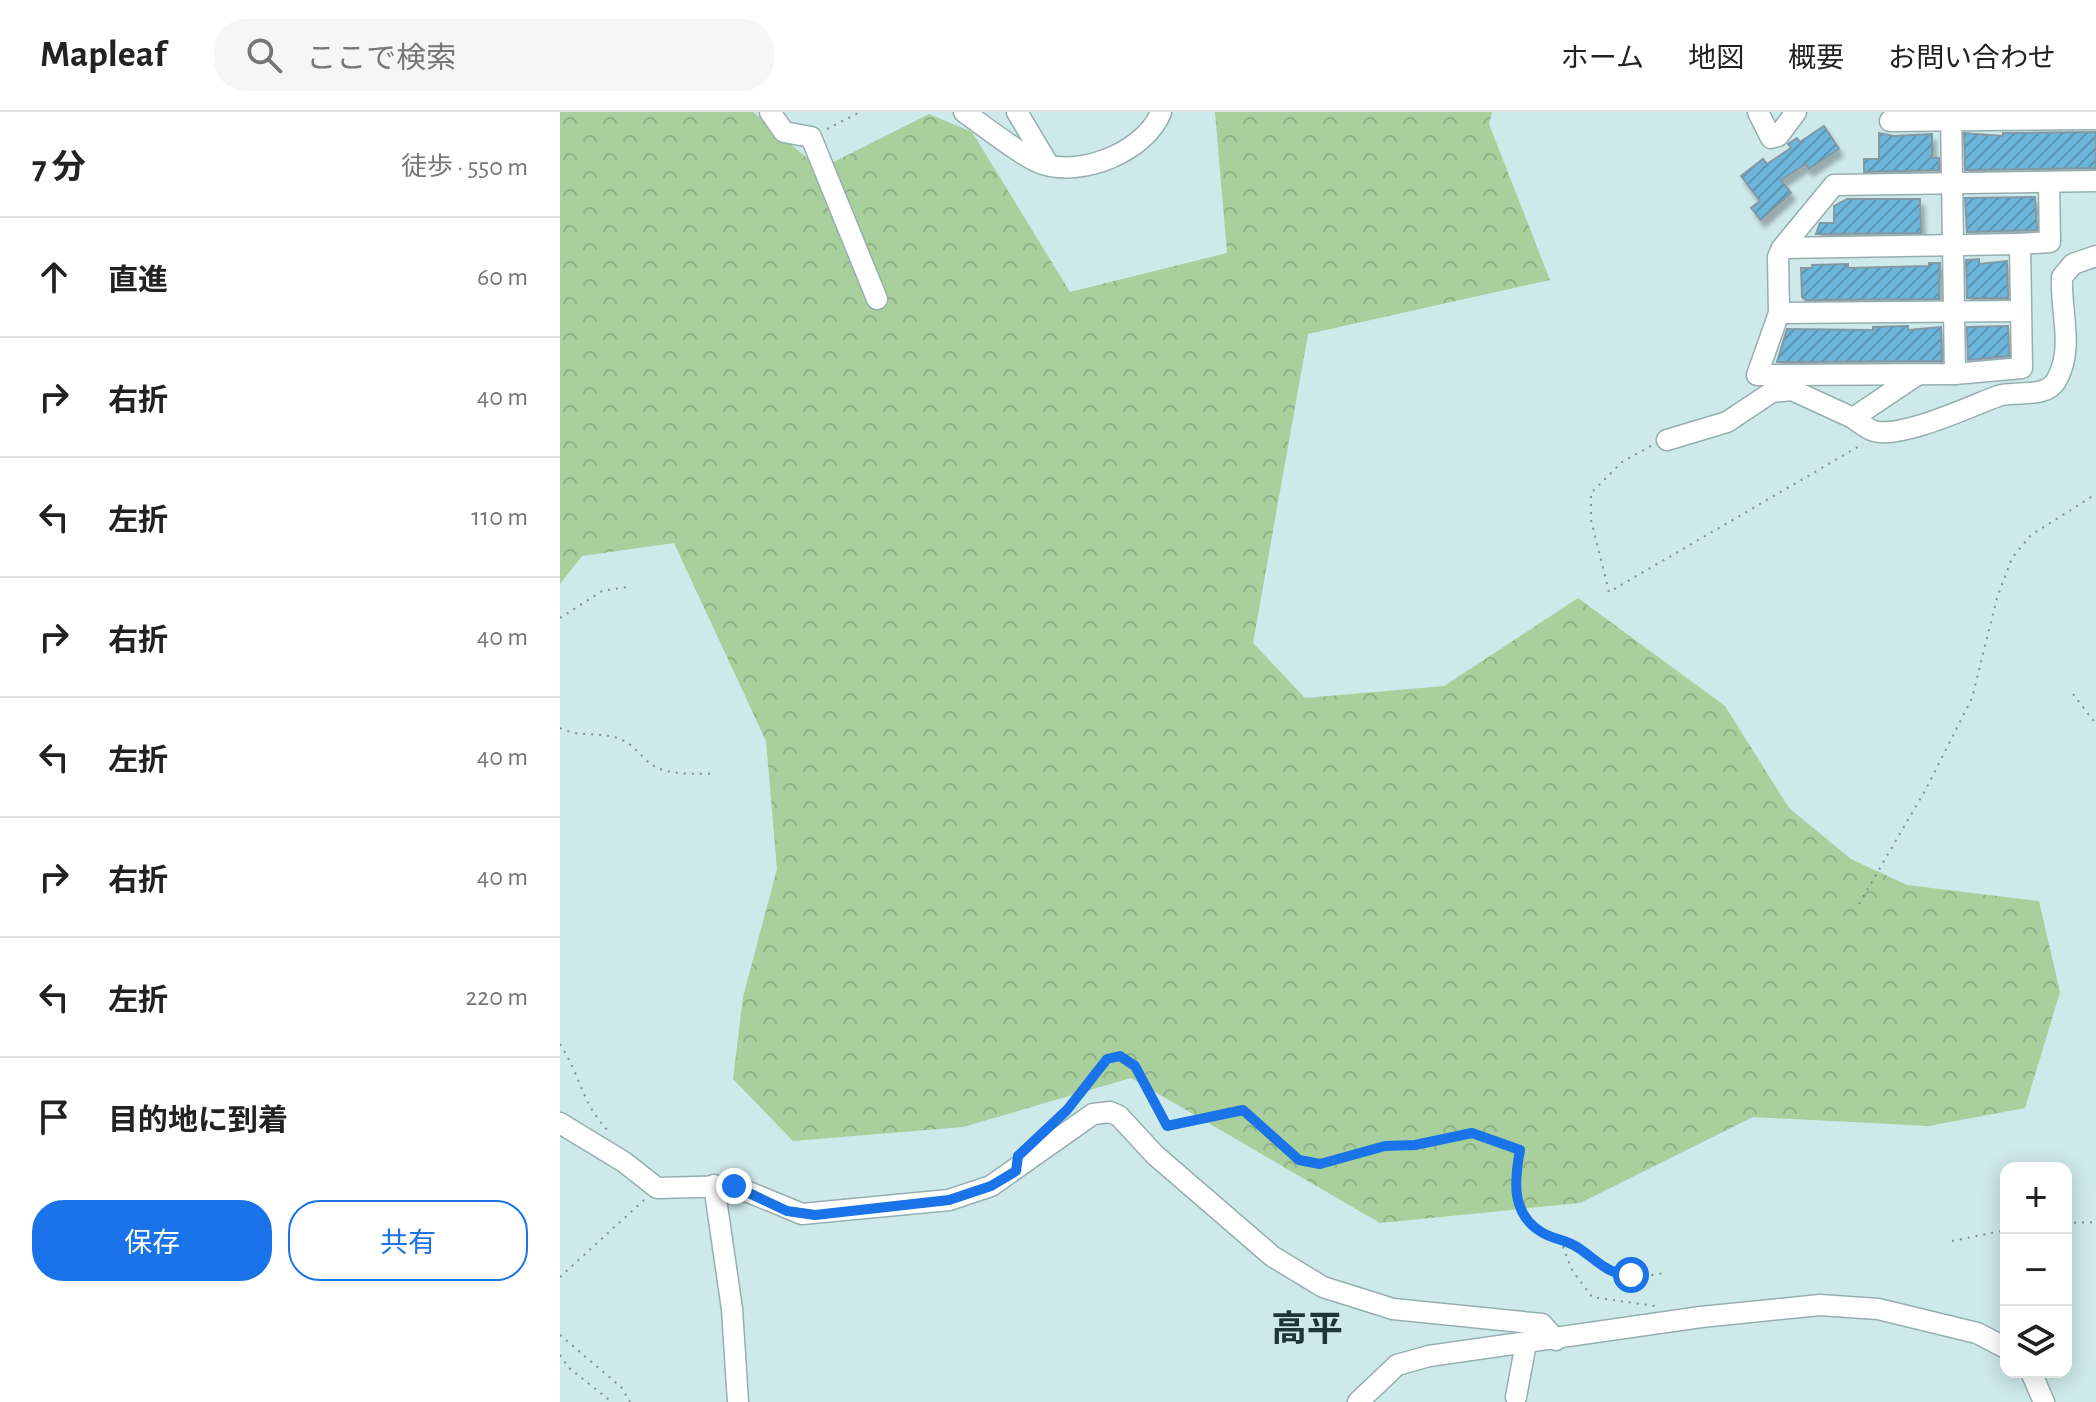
<!DOCTYPE html>
<html lang="ja">
<head>
<meta charset="utf-8">
<style>
  body { margin:0; font-family:"Alegreya Sans","Noto Sans JP",sans-serif; background:#f6f6f6; color:#222 }
  .controls { position:absolute; right:24px; bottom:24px; display:grid; overflow:hidden; border-radius:16px; box-shadow:0 4px 20px #0003 }
  .controls button { width:72px; height:72px; display:grid; place-items:center; padding:0; border:0; border-bottom:2px solid #e0e0e0; background:#fff; color:#222; font:40px sans-serif }
  .stop { position:absolute; width:24px; height:24px; margin:-18px; border:6px solid #1a73e8; border-radius:50%; background:#fff }
  .stop.end { background:#1a73e8; border-color:#fff; box-shadow:0 2px 8px #0008 }
  .list { margin:0; padding:0; list-style:none }
  h2 { display:flex; justify-content:space-between; align-items:center; height:104px; margin:0; padding:0 32px; font-size:34px }
  h2 small { font-size:26px; font-weight:400; color:#767676 }
  .list li { display:grid; grid-template-columns:52px 1fr auto; gap:24px; align-items:center; box-sizing:border-box; height:120px; padding:0 32px; border-top:2px solid #e0e0e0 }
  .list b { display:block; font-size:30px; white-space:nowrap }
  .list em { font-size:26px; font-style:normal; color:#767676 }
  .actions { display:flex; gap:16px; padding:24px 32px }
  .actions a { flex:1; padding:18px 0; border:2px solid #1a73e8; border-radius:32px; text-align:center; font-size:28px; color:#1a73e8 }
  .actions .main { background:#1a73e8; color:#fff }
  .icon { flex:none; width:44px; height:44px; fill:none; stroke:currentColor; stroke-width:2; stroke-linecap:round; stroke-linejoin:round }
  .map { position:relative; flex:none; width:1536px; height:1290px; overflow:hidden }
  header { display:flex; align-items:center; gap:48px; box-sizing:border-box; height:112px; padding:0 40px; background:#fff; border-bottom:2px solid #e0e0e0 }
  header strong { font-size:38px }
  nav { display:flex; gap:44px; margin-inline-start:auto; font-size:28px }
  .search { width:560px; height:72px; background:#f6f6f6; display:flex; align-items:center; gap:20px; box-sizing:border-box; padding:0 28px; border-radius:32px; color:#767676; font-size:30px }
  main { display:flex }
  aside { flex:1; background:#fff }
  .map>svg:first-child { display:block }
  .forest { fill:url(#forest-crowns) }
  .building { fill:url(#building-hatch); stroke:#8498a4; stroke-width:2; filter:url(#shadow) }
  .lines { fill:none; stroke-linecap:round; stroke-linejoin:round }
  .minor-casing { stroke:#95afb1; stroke-width:23 }
  .path { stroke:#7e9191; stroke-width:2; stroke-dasharray:2 6; stroke-linecap:butt }
  .minor { stroke:#fff; stroke-width:20 }
  .route { stroke:#1a73e8; stroke-width:10 }
  .labels { text-anchor:middle; dominant-baseline:central; stroke-width:7; stroke-linejoin:round; paint-order:stroke }
  .quarter-label { font-size:36px; font-weight:bold; fill:#1f3638; stroke:#cee9ea }
</style>
</head>
<body>
<header>
<strong>Mapleaf</strong>
<div class="search"><svg class="icon" aria-label="search" viewBox="0 0 24 24"><circle cx="10" cy="10" r="6"/><path d="M15 15l6 6"/></svg>ここで検索</div>
<nav><a>ホーム</a><a>地図</a><a>概要</a><a>お問い合わせ</a></nav>
</header>
<main>
<aside>
<h2>7 分<small>徒歩 · 550 m</small></h2>
<ul class="list">
<li><svg class="icon" aria-label="ahead" viewBox="0 0 24 24"><path d="M12 20V5M6 11l6-6 6 6"/></svg><div><b>直進</b></div><em>60 m</em></li>
<li><svg class="icon" aria-label="right" viewBox="0 0 24 24"><path d="M7 20v-9h11M14 6l5 5-5 5"/></svg><div><b>右折</b></div><em>40 m</em></li>
<li><svg class="icon" aria-label="left" viewBox="0 0 24 24"><path d="M17 20v-9H6M10 6l-5 5 5 5"/></svg><div><b>左折</b></div><em>110 m</em></li>
<li><svg class="icon" aria-label="right" viewBox="0 0 24 24"><path d="M7 20v-9h11M14 6l5 5-5 5"/></svg><div><b>右折</b></div><em>40 m</em></li>
<li><svg class="icon" aria-label="left" viewBox="0 0 24 24"><path d="M17 20v-9H6M10 6l-5 5 5 5"/></svg><div><b>左折</b></div><em>40 m</em></li>
<li><svg class="icon" aria-label="right" viewBox="0 0 24 24"><path d="M7 20v-9h11M14 6l5 5-5 5"/></svg><div><b>右折</b></div><em>40 m</em></li>
<li><svg class="icon" aria-label="left" viewBox="0 0 24 24"><path d="M17 20v-9H6M10 6l-5 5 5 5"/></svg><div><b>左折</b></div><em>220 m</em></li>
<li><svg class="icon" aria-label="arrive" viewBox="0 0 24 24"><path d="M6 21V4h12l-3 4 3 4H6"/></svg><div><b>目的地に到着</b></div></li>
</ul>
<div class="actions"><a class="main">保存</a><a>共有</a></div>
</aside>
<div class="map">
<svg width="1536" height="1290" viewBox="0 0 1536 1290">
  <defs>
    <pattern id="forest-crowns" width="20" height="18" patternUnits="userSpaceOnUse" patternTransform="scale(2)"><rect width="20" height="18" fill="#a8cf9c"/><path d="M2 6a3 3 0 1 1 6 0M12 15a3 3 0 1 1 6 0" fill="none" stroke="#91b287"/></pattern>
    <pattern id="building-hatch" width="6" height="6" patternUnits="userSpaceOnUse" patternTransform="scale(2)"><rect width="6" height="6" fill="#6db6db"/><path d="M-1 1l2-2M0 6l6-6M5 7l2-2" fill="none" stroke="#5a95b3"/></pattern>
    <filter id="shadow"><feDropShadow dx="4" dy="7" stdDeviation="2" flood-color="#0004"/></filter>
  </defs>
  <rect width="100%" height="100%" fill="#cee9ea"/>
  <path class="forest" d="M0,0H193L260,57L369,2L412,20L510,180L667,141L655,0H932L929,12L990,168L748,222L693,531L745,586L884,574L1018,486L1165,594L1229,696L1291,747L1347,773L1479,789L1500,880L1465,996L1368,1014L1193,1005L1020,1091L820,1111L571,966L403,1015L233,1029L173,967L183,885L217,757L206,629L114,431L22,444L0,472Z"/>
  <g class="building">
    <path d="M1264,14L1279,37L1249,57L1246,52L1221,68L1231,81L1201,108L1191,96L1200,89L1181,64L1203,47L1207,52L1231,36L1228,32L1237,26L1240,30Z"/>
    <path d="M1536,20V56L1405,58L1404,21L1443,24V21Z"/>
    <path d="M1319,21L1334,24L1372,22V46H1379V58L1304,60V47H1319Z"/>
    <path d="M1475,85L1477,118L1407,120L1405,86Z"/>
    <path d="M1287,87H1360L1361,121L1256,122L1260,111H1274V94Z"/>
    <path d="M1419,147V152L1447,149L1448,186H1407L1406,148Z"/>
    <path d="M1369,151H1380L1379,187L1246,188L1242,185L1241,156H1252V153L1288,152V156L1369,154Z"/>
    <path d="M1348,214V218L1381,215L1382,249L1217,250L1227,217L1313,218V215Z"/>
    <path d="M1448,214L1449,244L1408,248L1407,215Z"/>
  </g>
  <g class="lines">
    <g class="minor-casing">
      <g id="minor">
        <path d="M210,0L224,20L251,25L317,187"/>
        <path d="M404,0C423,13 464,46 483,52C523,65 586,39 601,0"/>
        <path d="M457,0L488,52"/>
        <path d="M1198,0L1211,26L1218,24L1236,0"/>
        <path d="M1391,0L1395,262"/>
        <path d="M1330,9L1536,7"/>
        <path d="M1460,132L1490,130L1489,70"/>
        <path d="M1222,136L1460,132L1462,256L1395,262L1197,263L1219,201L1218,145L1222,136L1274,73L1536,69"/>
        <path d="M1219,201L1460,199"/>
        <path d="M1293,306C1299,310 1307,317 1314,319C1341,327 1411,294 1438,284C1455,278 1485,287 1496,269C1515,237 1500,199 1502,165L1513,152L1536,144"/>
        <path d="M1107,328L1167,310L1212,280L1232,278L1293,306L1357,263"/>
        <path d="M0,1011L64,1050L97,1076L174,1074L242,1102L389,1088L431,1074L533,1002L550,1000L559,1004L595,1043L712,1144L763,1175L833,1197L982,1212L996,1228"/>
        <path d="M154,1073L172,1197L178,1290"/>
        <path d="M1471,1260L1484,1290"/>
        <path d="M956,1285L966,1231"/>
        <path d="M798,1290L837,1253L869,1244L1141,1205L1260,1193L1318,1197L1417,1221L1446,1236"/>
      </g>
    </g>
    <g class="path">
      <path d="M267,17L300,0"/>
      <path d="M1091,334L1062,350L1031,381V408L1049,480L1303,332"/>
      <path d="M0,506L42,479L67,475"/>
      <path d="M1513,582L1536,612"/>
      <path d="M0,616C19,626 40,619 60,627C74,632 82,647 94,654C111,664 137,661 155,662"/>
      <path d="M1299,792L1366,677L1412,586L1437,486L1452,446L1471,423L1536,382"/>
      <path d="M0,932C22,966 20,989 49,1020"/>
      <path d="M507,998L547,947L560,944C585,953 590,994 607,1014L683,998L739,1048L760,1052L825,1034L855,1033L912,1021L960,1038C955,1061 950,1090 967,1110C979,1124 1001,1125 1017,1135C1030,1143 1042,1159 1057,1163C1072,1167 1092,1164 1107,1160"/>
      <path d="M1506,1111L1536,1110"/>
      <path d="M1000,1127L1012,1158L1032,1185L1095,1194"/>
      <path d="M1392,1129L1446,1118"/>
      <path d="M0,1165L84,1088"/>
      <path d="M0,1223L61,1275L70,1290"/>
      <path d="M0,1243L9,1256L52,1290"/>
    </g>
    <use href="#minor" class="minor"/>
  </g>
  <g class="lines">
    <path class="route" d="M174,1074L227,1099L255,1103L389,1088L431,1074L456,1059L458,1044L507,998L547,947L560,944L575,954L607,1014L683,998L739,1048L760,1052L825,1034L855,1033L912,1021L960,1038C954,1070 951,1103 983,1121C993,1127 1006,1128 1017,1135C1036,1147 1047,1163 1071,1163"/>
  </g>
  <g class="labels">
    <g class="quarter-label">
      <text x="747" y="1218">高平</text>
    </g>
  </g>
</svg>
<div class="controls">
<button>+</button>
<button>−</button>
<button><svg class="icon" aria-label="layers" viewBox="0 0 24 24"><path d="M12 4l9 5-9 5-9-5zM3 14l9 5 9-5"/></svg></button>
</div>
<div class="stop" style="left:1071px;top:1163px"></div>
<div class="stop end" style="left:174px;top:1074px"></div>
</div>
</main>
</body>
</html>
